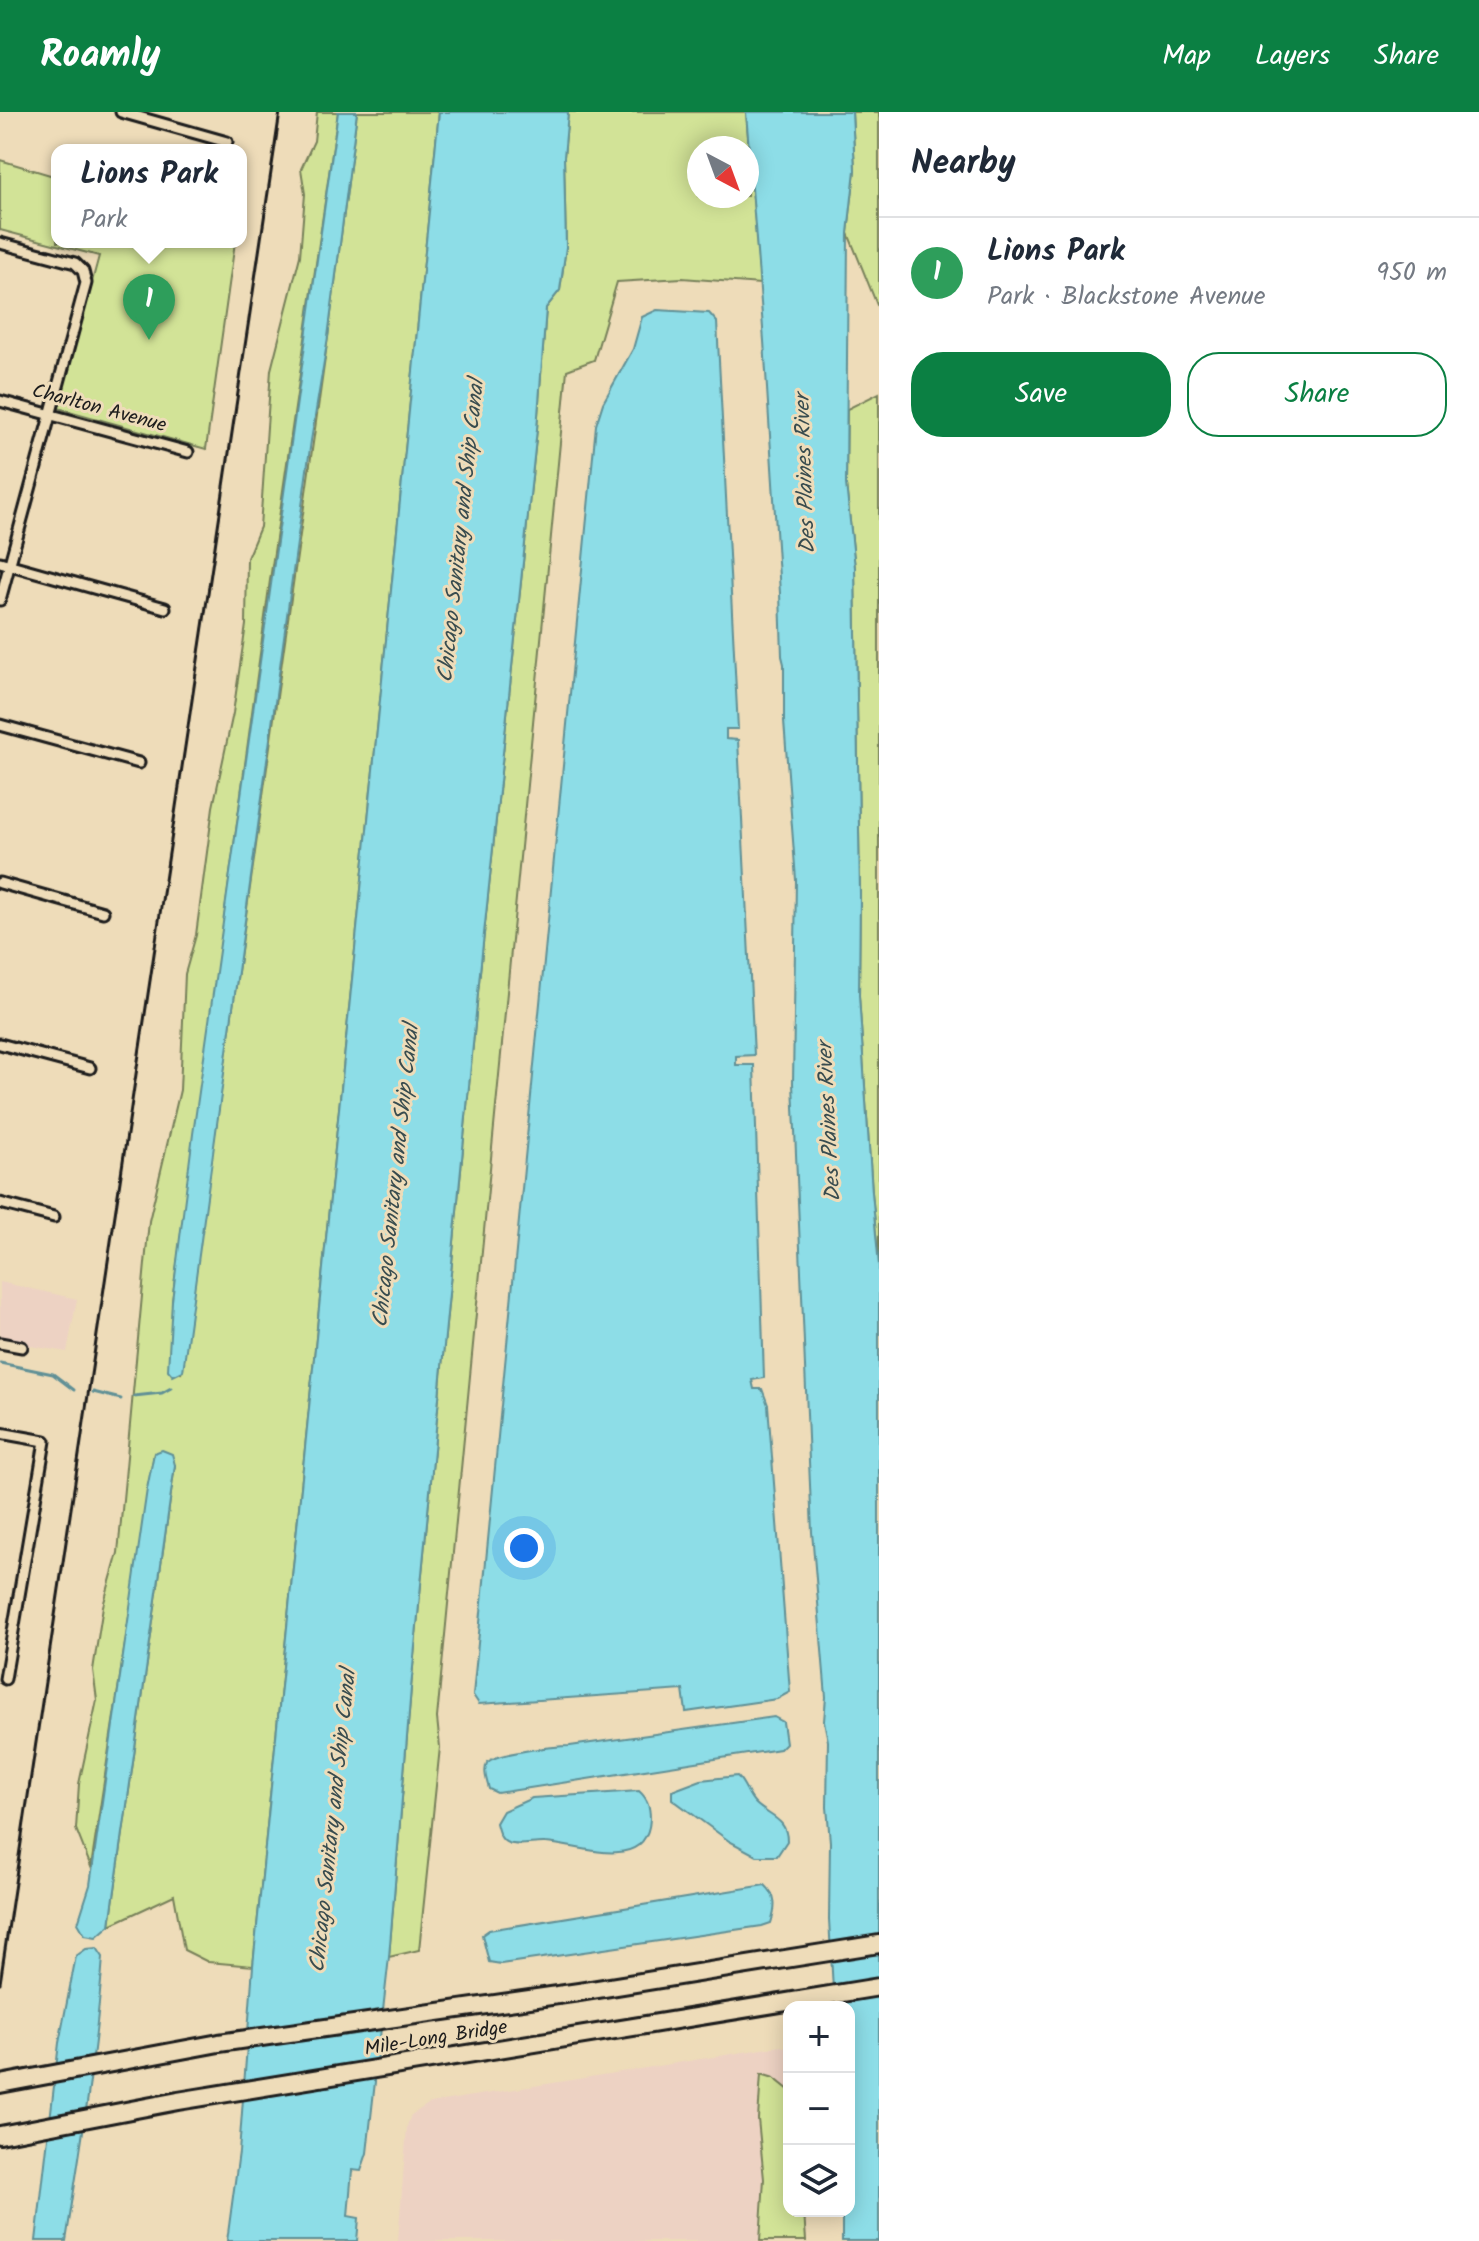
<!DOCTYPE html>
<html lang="en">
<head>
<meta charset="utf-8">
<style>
  body { margin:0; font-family:Kalam,sans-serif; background:#f2f2f3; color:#1f2937 }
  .controls { position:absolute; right:24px; bottom:24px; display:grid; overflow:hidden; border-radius:16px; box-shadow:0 4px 20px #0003 }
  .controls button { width:72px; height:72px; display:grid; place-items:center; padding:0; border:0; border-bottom:2px solid #e0e1e3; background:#fff; color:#1f2937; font:40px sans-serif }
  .compass { position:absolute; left:687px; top:24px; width:72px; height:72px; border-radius:50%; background:#fff; box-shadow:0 4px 20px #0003; rotate:139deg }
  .you { position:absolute; left:524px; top:1436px; width:28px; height:28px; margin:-20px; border:6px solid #fff; border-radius:50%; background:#1a73e8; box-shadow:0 0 0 12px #1a73e833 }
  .badge { display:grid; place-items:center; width:52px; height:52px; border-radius:50%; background:#0b8043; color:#fff; font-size:26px; font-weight:700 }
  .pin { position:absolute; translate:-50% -66px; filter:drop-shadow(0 2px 4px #0008) }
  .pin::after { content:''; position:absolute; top:42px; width:28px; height:24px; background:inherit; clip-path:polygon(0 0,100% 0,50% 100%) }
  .popup { position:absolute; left:51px; top:32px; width:196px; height:104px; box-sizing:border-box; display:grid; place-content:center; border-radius:16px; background:#fff; filter:drop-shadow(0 2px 6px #0005); font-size:26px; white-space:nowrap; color:#747a83 }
  .popup b { font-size:30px; color:#1f2937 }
  .popup::after { content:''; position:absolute; left:50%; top:100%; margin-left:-16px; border:16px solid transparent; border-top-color:#fff }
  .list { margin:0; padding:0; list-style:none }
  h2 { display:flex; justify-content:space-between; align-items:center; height:104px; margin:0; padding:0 32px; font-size:34px }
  h2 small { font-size:26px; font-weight:400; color:#747a83 }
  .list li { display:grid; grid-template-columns:52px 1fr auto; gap:24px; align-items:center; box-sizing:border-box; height:112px; padding:0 32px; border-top:2px solid #e0e1e3 }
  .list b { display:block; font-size:30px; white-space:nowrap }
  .list p { margin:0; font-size:26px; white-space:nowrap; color:#747a83 }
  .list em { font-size:26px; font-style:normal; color:#747a83 }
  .actions { display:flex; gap:16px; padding:24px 32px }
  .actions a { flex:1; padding:18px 0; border:2px solid #0b8043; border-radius:32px; text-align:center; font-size:28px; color:#0b8043 }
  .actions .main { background:#0b8043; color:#fff }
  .icon { flex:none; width:44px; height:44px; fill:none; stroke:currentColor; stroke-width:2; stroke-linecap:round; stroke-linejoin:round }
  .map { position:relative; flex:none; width:879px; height:2129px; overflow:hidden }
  header { display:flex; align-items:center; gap:48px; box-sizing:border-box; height:112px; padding:0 40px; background:#0b8043; color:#fff }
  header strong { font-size:38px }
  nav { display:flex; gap:44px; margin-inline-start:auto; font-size:28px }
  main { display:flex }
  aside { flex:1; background:#fff }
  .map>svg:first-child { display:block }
  .built { fill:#edd2c3 }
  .green { fill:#d2e397; stroke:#77805a; stroke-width:2; fill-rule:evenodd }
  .water { fill:#8ddde7; stroke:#609096; stroke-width:2 }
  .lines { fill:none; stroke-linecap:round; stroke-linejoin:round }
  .stream { stroke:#609096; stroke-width:3 }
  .minor-casing { stroke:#1c1c1c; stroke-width:15 }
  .motorway-casing { stroke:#1c1c1c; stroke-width:22 }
  .minor { stroke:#eedcb9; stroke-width:9 }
  .motorway { stroke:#eedcb9; stroke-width:16 }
  .rail { stroke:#1c1c1c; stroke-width:3 }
  .labels { text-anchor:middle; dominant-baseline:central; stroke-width:6; stroke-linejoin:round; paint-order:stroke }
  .street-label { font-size:20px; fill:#1c1c1c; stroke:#eedcb9 }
  .water-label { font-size:22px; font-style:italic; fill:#384c4f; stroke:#eedcb9 }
</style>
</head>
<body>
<header>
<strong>Roamly</strong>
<nav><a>Map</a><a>Layers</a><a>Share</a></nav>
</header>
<main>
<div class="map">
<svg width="879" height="2129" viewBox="0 0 879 2129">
  <rect width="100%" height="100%" fill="#eedcb9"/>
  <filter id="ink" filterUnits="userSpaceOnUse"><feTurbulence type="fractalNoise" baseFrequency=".0125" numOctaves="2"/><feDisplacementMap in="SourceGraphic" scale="16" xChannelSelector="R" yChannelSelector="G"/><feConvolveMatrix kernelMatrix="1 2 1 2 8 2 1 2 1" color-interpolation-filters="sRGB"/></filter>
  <g filter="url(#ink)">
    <g class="built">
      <path d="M0,1170L77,1187L67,1240L0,1229Z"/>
      <path d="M781,1934L789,1937V2099H806L807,2129H398L407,2014L411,2003L430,1991Z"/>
    </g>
    <g class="green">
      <path d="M317,0H338L271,461L172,1189L181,1262L328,225L357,0H439L253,1854L208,1850L184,1838L174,1783L110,1813L175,1353L154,1341L91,1755L76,1717L79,1672L97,1588L93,1558L103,1494L118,1441L149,1109L180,978L185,862L196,823L213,695L233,601L246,513L247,446L260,415L271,258L300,144L305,82L301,57L314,29Z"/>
      <path d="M568,0H746L760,172L682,166L617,170L594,248L567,258C526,708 478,1156 437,1606L440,1635L419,1838L389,1845L411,1576L480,860L537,317L546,196L560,178L566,135L564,45ZM699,36H747V84H699Z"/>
      <path d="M852,0H879V198L848,121L855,58Z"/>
      <path d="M0,48L57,65V130H235L206,337L58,296L99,144L0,118Z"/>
      <path d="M879,281V1154L872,1080L859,884L860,783L855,456L846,372L847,297Z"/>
      <path d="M761,1962L774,1966L789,1978V2099H804L806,2129H760L764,2067L758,2007Z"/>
    </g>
    <g class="water">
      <path d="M338,0H357L328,225L311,329L183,1259L173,1264L168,1258L172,1189L193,1022Z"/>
      <path d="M439,0H568L564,45L566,135L560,178L546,196L537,317L480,860L411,1576L389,1845L367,2041L361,2059L352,2058L348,2104L359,2106L357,2129H227L239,2040L253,1854Z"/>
      <path d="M746,0H852L855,58L848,121L846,372L855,456L860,783L859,883L872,1080L879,1154V2129H842V2099H849V1895H834L829,1807L830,1730L827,1695L828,1629L824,1609L826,1585L812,1420L793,971L796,768L784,609V552L782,544L780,481L764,229Z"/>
      <path d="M657,198L709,201L717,210L738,617H726V627L738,628L754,943L736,944V953H754L764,1266L752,1268L754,1277H762L768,1293L790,1580L777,1587L686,1600L683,1578L479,1592L473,1583L596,313L603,291L633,237L642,205Z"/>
      <path d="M162,1338L172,1342L175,1353L110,1813L96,1825L85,1823L78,1811L90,1773L147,1377L154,1341Z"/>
      <path d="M774,1605L783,1610L786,1631L780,1637L497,1681L489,1677C487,1669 483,1659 487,1651C493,1641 557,1634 570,1634Z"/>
      <path d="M737,1664C745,1671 747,1683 755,1691C769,1705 787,1706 787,1729L777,1744H757L729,1729L672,1687V1679L701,1668Z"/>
      <path d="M639,1679C648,1687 650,1695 650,1707C647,1762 579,1733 546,1731C535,1730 519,1735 508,1731C500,1728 498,1719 496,1711L503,1699L532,1686Z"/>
      <path d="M765,1773C777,1784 776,1796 771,1811L762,1814L501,1852L489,1850L482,1823L489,1818Z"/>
      <path d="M97,1836L103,1845C96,1941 81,2035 66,2129H36L59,1931L76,1844L86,1837Z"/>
    </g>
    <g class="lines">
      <g class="stream">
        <path d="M0,1251L53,1262L74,1278"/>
        <path d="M93,1280L121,1287"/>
        <path d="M134,1284L162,1281L171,1276"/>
      </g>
      <g class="minor-casing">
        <g id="minor">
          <path d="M121,0L227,30"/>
          <path d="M0,131L75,151L83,159L86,171L0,488"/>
          <path d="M0,289L188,340"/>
          <path d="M0,450L165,496"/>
          <path d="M0,613L139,651"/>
          <path d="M0,771L103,800"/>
          <path d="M0,932L90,956"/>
          <path d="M0,1091L54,1105"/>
          <path d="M0,1231L22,1235"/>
          <path d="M0,1321L45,1329L5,1567"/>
        </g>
      </g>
      <g class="motorway-casing">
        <g id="motorway">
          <path d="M0,1972L219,1931L579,1880L879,1832"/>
          <path d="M0,2023L178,1989L879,1875"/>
        </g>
      </g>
      <use href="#minor" class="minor"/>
      <use href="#motorway" class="motorway"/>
      <path class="rail" d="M0,1871L280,0"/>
    </g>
  </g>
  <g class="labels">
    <g class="street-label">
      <text transform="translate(99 297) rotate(15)">Charlton Avenue</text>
      <text transform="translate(436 1927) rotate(-9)">Mile-Long Bridge</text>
    </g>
    <g class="water-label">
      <text transform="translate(806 362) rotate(-92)">Des Plaines River</text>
      <text transform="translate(462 419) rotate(-84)">Chicago Sanitary and Ship Canal</text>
      <text transform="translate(830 1010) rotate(-93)">Des Plaines River</text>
      <text transform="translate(397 1064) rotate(-84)">Chicago Sanitary and Ship Canal</text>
      <text transform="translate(334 1709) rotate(-84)">Chicago Sanitary and Ship Canal</text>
    </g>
  </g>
</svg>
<div class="controls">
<button>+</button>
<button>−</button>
<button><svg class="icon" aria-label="layers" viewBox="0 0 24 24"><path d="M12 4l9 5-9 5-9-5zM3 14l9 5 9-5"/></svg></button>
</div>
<svg class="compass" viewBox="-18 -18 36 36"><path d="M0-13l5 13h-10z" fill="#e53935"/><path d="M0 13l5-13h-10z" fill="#747a83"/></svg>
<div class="you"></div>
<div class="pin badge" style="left:149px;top:228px;background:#2e9e5b">1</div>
<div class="popup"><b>Lions Park</b>Park</div>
</div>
<aside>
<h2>Nearby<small></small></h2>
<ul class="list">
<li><span class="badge" style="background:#2e9e5b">1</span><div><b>Lions Park</b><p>Park · Blackstone Avenue</p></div><em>950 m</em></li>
</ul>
<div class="actions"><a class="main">Save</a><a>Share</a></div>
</aside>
</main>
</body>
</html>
